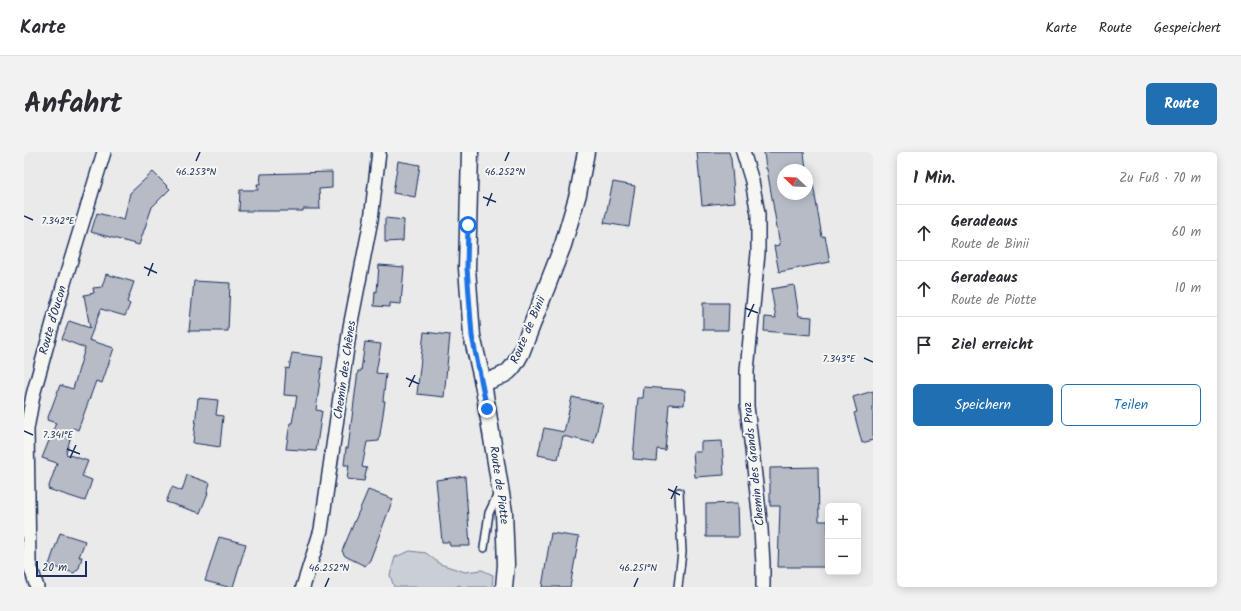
<!DOCTYPE html>
<html lang="de">
<head>
<meta charset="utf-8">
<style>
  body { margin:0; font-family:Kalam,sans-serif; background:#f2f2f3; color:#2b2b33 }
  .controls { position:absolute; right:12px; bottom:12px; display:grid; overflow:hidden; border-radius:6px; box-shadow:0 2px 10px #0003 }
  .controls button { width:36px; height:36px; display:grid; place-items:center; padding:0; border:0; border-bottom:1px solid #e1e1e2; background:#fff; color:#2b2b33; font:20px sans-serif }
  .compass { position:absolute; left:753px; top:12px; width:36px; height:36px; border-radius:50%; background:#fff; box-shadow:0 2px 10px #0003; rotate:293deg }
  .scale { position:absolute; left:12px; bottom:10px; width:51px; box-sizing:border-box; padding-left:4px; border:2px solid #1b2f5e; border-top:0; font-size:11px; line-height:14px; white-space:nowrap; color:#1b2f5e; -webkit-text-stroke:3px #f6f6f2; paint-order:stroke }
  .stop { position:absolute; width:12px; height:12px; margin:-9px; border:3px solid #1a73e8; border-radius:50%; background:#fff }
  .stop.end { background:#1a73e8; border-color:#fff; box-shadow:0 1px 4px #0008 }
  .list { margin:0; padding:0; list-style:none }
  h2 { display:flex; justify-content:space-between; align-items:center; height:52px; margin:0; padding:0 16px; font-size:17px }
  h2 small { font-size:13px; font-weight:400; color:#7c7c81 }
  .list li { display:grid; grid-template-columns:26px 1fr auto; gap:12px; align-items:center; box-sizing:border-box; height:56px; padding:0 16px; border-top:1px solid #e1e1e2 }
  .list b { display:block; font-size:15px; white-space:nowrap }
  .list p { margin:0; font-size:13px; white-space:nowrap; color:#7c7c81 }
  .list em { font-size:13px; font-style:normal; color:#7c7c81 }
  .actions { display:flex; gap:8px; padding:12px 16px }
  .actions a { flex:1; padding:9px 0; border:1px solid #1f6fb2; border-radius:6px; text-align:center; font-size:14px; color:#1f6fb2 }
  .actions .main { background:#1f6fb2; color:#fff }
  .icon { flex:none; width:22px; height:22px; fill:none; stroke:currentColor; stroke-width:2; stroke-linecap:round; stroke-linejoin:round }
  .map { position:relative; flex:none; width:849px; height:435px; overflow:hidden; border-radius:6px }
  header { display:flex; align-items:center; gap:24px; box-sizing:border-box; height:56px; padding:0 20px; background:#fff; border-bottom:1px solid #e1e1e2 }
  header strong { font-size:19px }
  nav { display:flex; gap:22px; margin-inline-start:auto; font-size:14px }
  .intro { display:flex; align-items:center; justify-content:space-between; box-sizing:border-box; height:96px; padding:0 24px }
  h1 { margin:0; font-size:28px }
  .button { padding:10px 18px; border-radius:6px; background:#1f6fb2; color:#fff; font-size:14px; font-weight:700 }
  main { display:flex; gap:24px; padding:0 24px }
  aside { flex:1; background:#fff; border-radius:6px; box-shadow:0 2px 10px #0003 }
  .map>svg:first-child { display:block }
  .green { fill:#caced5; stroke:#727e9a }
  .building { fill:#b6bbc6; stroke:#1b2f5e }
  .lines { fill:none; stroke-linecap:round; stroke-linejoin:round }
  .service-casing { stroke:#1b2f5e; stroke-width:10 }
  .minor-casing { stroke:#1b2f5e; stroke-width:16 }
  .tertiary-casing { stroke:#1b2f5e; stroke-width:19 }
  .service { stroke:#f6f6f2; stroke-width:7 }
  .minor { stroke:#f6f6f2; stroke-width:13 }
  .tertiary { stroke:#f6f6f2; stroke-width:16 }
  .route { stroke:#1a73e8; stroke-width:5 }
  .ticks { fill:none; stroke:#1b2f5e; stroke-width:1.5 }
  .labels { text-anchor:middle; dominant-baseline:central; stroke-width:4; stroke-linejoin:round; paint-order:stroke }
  .street-label { font-size:12px; fill:#1b2f5e; stroke:#f6f6f2 }
  .ticks-label { font-size:10px; text-anchor:middle; fill:#1b2f5e; stroke:#f6f6f2; stroke-width:4; stroke-linejoin:round; paint-order:stroke }
</style>
</head>
<body>
<header>
<strong>Karte</strong>
<nav><a>Karte</a><a>Route</a><a>Gespeichert</a></nav>
</header>
<div class="intro"><h1>Anfahrt</h1><a class="button">Route</a></div>
<main>
<div class="map">
<svg width="849" height="435" viewBox="0 0 849 435">
  <rect width="100%" height="100%" fill="#e9eae9"/>
  <filter id="ink" filterUnits="userSpaceOnUse"><feTurbulence type="fractalNoise" baseFrequency=".025" numOctaves="2"/><feDisplacementMap in="SourceGraphic" scale="8" xChannelSelector="R" yChannelSelector="G"/><feConvolveMatrix kernelMatrix="1 2 1 2 8 2 1 2 1" color-interpolation-filters="sRGB"/></filter>
  <g filter="url(#ink)">
    <path class="green" d="M386,399L402,401L416,412L441,420L458,418L469,423L468,435H437L436,433L430,435H370L366,423L371,405Z"/>
    <g class="building">
      <path d="M673,0H705L707,7L711,50L678,53Z"/>
      <path d="M740,0H780L782,18H759V42H783V27L784,33L789,32L798,85L801,84L806,110L755,120L750,94L756,93L743,17H742Z"/>
      <path d="M374,9L396,13L391,45L369,41Z"/>
      <path d="M129,20L146,37L128,55L115,93L67,80L73,61L100,68L106,41Z"/>
      <path d="M308,20V36L295,37L296,57H279V59H215L216,38H234L233,32H236L237,22Z"/>
      <path d="M589,30L611,34L605,75L580,71Z"/>
      <path d="M361,66L380,68L379,89L361,90Z"/>
      <path d="M355,113L380,115L377,152L366,151V155L350,154L351,139L353,140Z"/>
      <path d="M82,122L110,130L103,150L106,152L101,164L77,157L65,188L90,196L78,231L72,229L54,278L49,276L42,302L64,309L58,324L68,328L61,349L24,337L33,311L18,306L32,271L23,268L36,233L49,237L61,196L38,187L45,169L66,176L60,143L70,141L69,136L78,135Z"/>
      <path d="M170,129L206,131L204,179H165Z"/>
      <path d="M770,133L775,164L788,165L787,183L740,179L741,165L752,166L747,137Z"/>
      <path d="M679,151H705L704,178H679Z"/>
      <path d="M400,180L426,183L420,245L393,242Z"/>
      <path d="M341,190L357,192L352,221L362,222L359,249H361L355,289L343,290L338,315L343,316L340,329L323,327L325,313H320L322,296H324L334,219H337Z"/>
      <path d="M268,201L299,205L292,258L298,259L292,299L262,297L266,271H268L273,244L260,243L262,216L265,217Z"/>
      <path d="M620,235L661,238L660,253L645,252L641,298L633,297L632,309L609,307L614,246H619Z"/>
      <path d="M849,239V288L838,291L830,261L833,260L829,245Z"/>
      <path d="M548,245L579,252L570,291L539,284L534,307L514,303L520,276L540,280Z"/>
      <path d="M174,246L194,248L192,263L199,264L196,295L169,291Z"/>
      <path d="M698,289L700,323L671,325L669,300H677V290Z"/>
      <path d="M794,315L795,369H804V415H754L756,354H746V316Z"/>
      <path d="M163,323L186,331L183,341H184L176,361L142,350L148,335L158,339Z"/>
      <path d="M441,324L446,394H426L425,390H418L412,328Z"/>
      <path d="M344,338L369,347L346,408L341,414L321,404L318,399Z"/>
      <path d="M714,351L715,385H682V352Z"/>
      <path d="M36,381L61,389L55,405H58L55,416L50,421L25,413Z"/>
      <path d="M527,381L555,385L546,435H518Z"/>
      <path d="M195,385L222,392L209,435H204L181,429Z"/>
    </g>
    <g class="lines">
      <g class="service-casing">
        <g id="service">
          <path d="M460,396L465,361L474,342"/>
          <path d="M654,435L658,400L655,340"/>
        </g>
      </g>
      <g class="minor-casing">
        <g id="minor">
          <path d="M719,0L728,29L734,62V101L723,219V254L737,377L739,412V435"/>
          <path d="M13,435L5,411L3,277L9,243L40,131L80,0"/>
          <path d="M279,435L297,378L326,175L347,68L355,0"/>
        </g>
      </g>
      <g class="tertiary-casing">
        <g id="tertiary">
          <path d="M446,0L443,116L448,184L459,231L480,360L482,413L480,435"/>
          <path d="M459,231C482,222 485,224 497,201L539,93L554,42L562,0"/>
        </g>
      </g>
      <use href="#service" class="service"/>
      <use href="#minor" class="minor"/>
      <use href="#tertiary" class="tertiary"/>
    </g>
  </g>
  <g class="lines" filter="url(#ink)">
    <path class="route" d="M444,73L443,116L448,184L463,257"/>
  </g>
  <path class="ticks" d="M172,9L176,0M481,9L485,0M459,45L472,50M463,54L468,41M0,64L9,68M120,115L133,121M124,124L129,111M721,156L734,161M724,165L730,152M840,206L849,210M382,226L395,232M385,235L391,223M0,279L9,283M43,297L56,302M46,306L52,293M644,337L656,343M647,347L653,334M301,435L305,426M610,435L614,426"/>
  <g class="labels">
    <g class="street-label">
      <text transform="translate(29 168) rotate(-74)">Route d'Oucon</text>
      <text transform="translate(504 178) rotate(-67)">Route de Binii</text>
      <text transform="translate(321 218) rotate(-82)">Chemin des Chênes</text>
      <text transform="translate(730 312) rotate(-96)">Chemin des Grands Praz</text>
      <text transform="translate(475 333) rotate(82)">Route de Piotte</text>
    </g>
  </g>
  <g class="ticks-label">
    <text x="172" y="23">46.253°N</text>
    <text x="481" y="23">46.252°N</text>
    <text x="34" y="72">7.342°E</text>
    <text x="815" y="210">7.343°E</text>
    <text x="34" y="286">7.341°E</text>
    <text x="305" y="419">46.252°N</text>
    <text x="614" y="419">46.251°N</text>
  </g>
</svg>
<div class="controls">
<button>+</button>
<button>−</button>
</div>
<svg class="compass" viewBox="-18 -18 36 36"><path d="M0-13l5 13h-10z" fill="#e53935"/><path d="M0 13l5-13h-10z" fill="#7c7c81"/></svg>
<div class="scale">20 m</div>
<div class="stop" style="left:444px;top:73px"></div>
<div class="stop end" style="left:463px;top:257px"></div>
</div>
<aside>
<h2>1 Min.<small>Zu Fuß · 70 m</small></h2>
<ul class="list">
<li><svg class="icon" aria-label="ahead" viewBox="0 0 24 24"><path d="M12 20V5M6 11l6-6 6 6"/></svg><div><b>Geradeaus</b><p>Route de Binii</p></div><em>60 m</em></li>
<li><svg class="icon" aria-label="ahead" viewBox="0 0 24 24"><path d="M12 20V5M6 11l6-6 6 6"/></svg><div><b>Geradeaus</b><p>Route de Piotte</p></div><em>10 m</em></li>
<li><svg class="icon" aria-label="arrive" viewBox="0 0 24 24"><path d="M6 21V4h12l-3 4 3 4H6"/></svg><div><b>Ziel erreicht</b></div></li>
</ul>
<div class="actions"><a class="main">Speichern</a><a>Teilen</a></div>
</aside>
</main>
</body>
</html>
